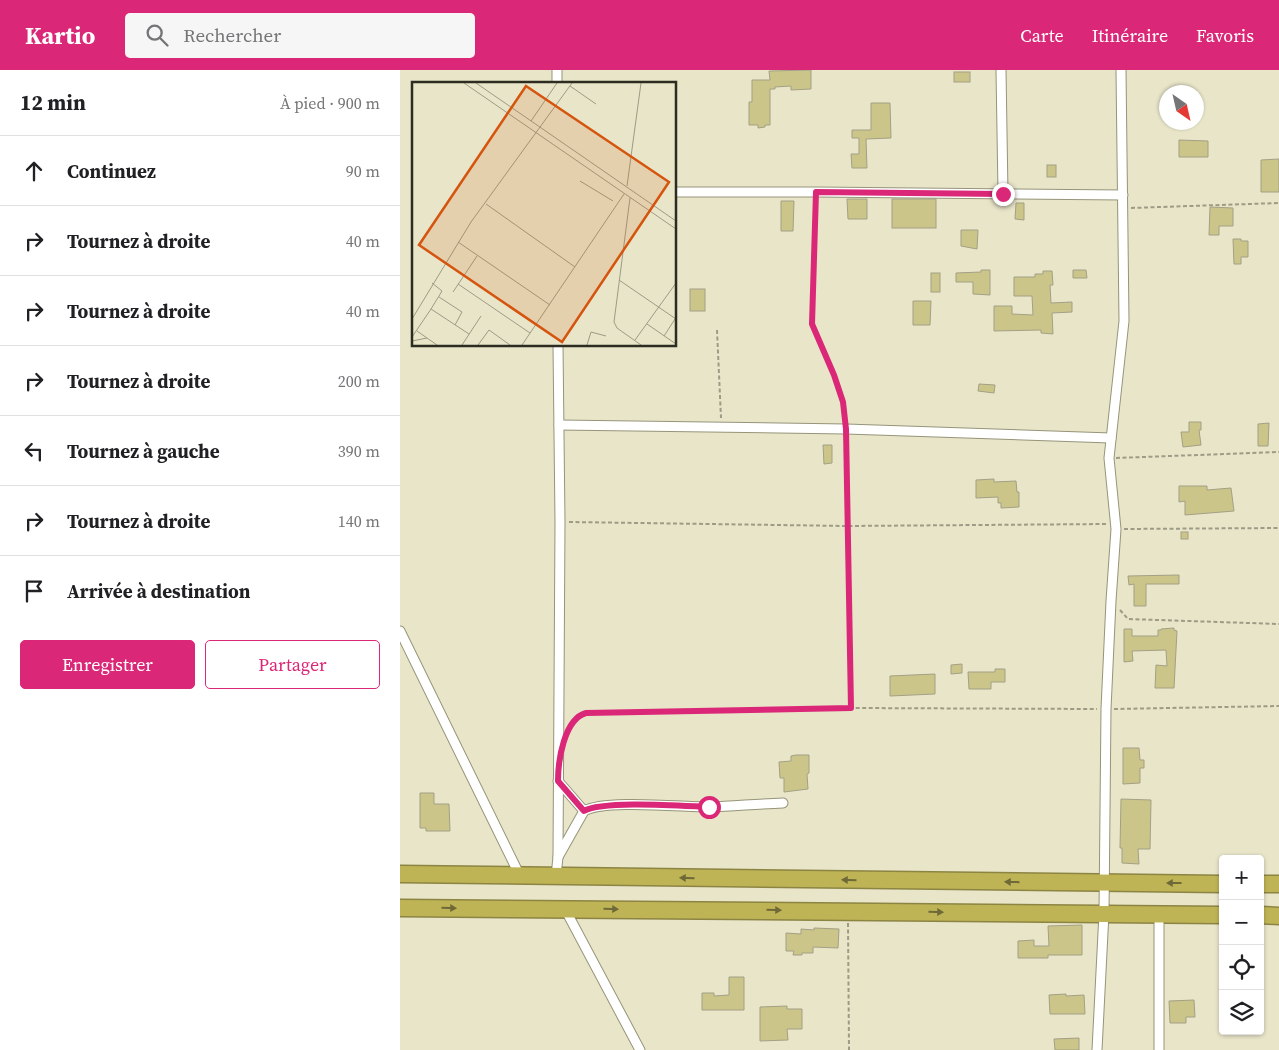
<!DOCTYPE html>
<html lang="fr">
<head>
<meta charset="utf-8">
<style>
  body { margin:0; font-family:"Source Serif 4",serif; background:#f6f6f6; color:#202124 }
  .controls { position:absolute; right:15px; bottom:15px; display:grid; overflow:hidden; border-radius:5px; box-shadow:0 1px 4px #0004 }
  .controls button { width:45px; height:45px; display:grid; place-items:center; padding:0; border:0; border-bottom:1px solid #e0e0e0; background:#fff; color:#202124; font:25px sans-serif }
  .compass { position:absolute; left:759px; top:15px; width:45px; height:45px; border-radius:50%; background:#fff; box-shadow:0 1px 4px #0004; rotate:146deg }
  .stop { position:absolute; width:15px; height:15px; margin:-11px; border:4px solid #db2777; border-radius:50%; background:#fff }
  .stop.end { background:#db2777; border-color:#fff; box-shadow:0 1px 5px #0008 }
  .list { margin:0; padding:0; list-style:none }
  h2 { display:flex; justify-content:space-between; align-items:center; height:65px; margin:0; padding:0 20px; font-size:21px }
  h2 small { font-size:16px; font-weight:400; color:#757577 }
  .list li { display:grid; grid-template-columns:32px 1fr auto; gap:15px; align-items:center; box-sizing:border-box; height:70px; padding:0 20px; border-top:1px solid #e0e0e0 }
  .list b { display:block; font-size:19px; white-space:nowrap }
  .list em { font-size:16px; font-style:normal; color:#757577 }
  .actions { display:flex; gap:10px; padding:15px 20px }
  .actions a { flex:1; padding:11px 0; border:1px solid #db2777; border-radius:5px; text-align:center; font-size:18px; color:#db2777 }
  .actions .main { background:#db2777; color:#fff }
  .icon { flex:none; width:28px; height:28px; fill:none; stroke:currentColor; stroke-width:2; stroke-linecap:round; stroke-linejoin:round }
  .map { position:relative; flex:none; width:879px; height:980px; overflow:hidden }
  header { display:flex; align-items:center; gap:30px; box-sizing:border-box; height:70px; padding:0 25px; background:#db2777; color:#fff }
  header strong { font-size:24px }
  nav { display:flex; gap:28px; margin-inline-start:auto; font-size:18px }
  .search { width:350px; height:45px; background:#f6f6f6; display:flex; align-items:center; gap:12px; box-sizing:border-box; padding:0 18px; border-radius:5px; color:#757577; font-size:19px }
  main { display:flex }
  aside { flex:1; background:#fff }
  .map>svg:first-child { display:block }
  .building { fill:#ccc58a; stroke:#a3a085 }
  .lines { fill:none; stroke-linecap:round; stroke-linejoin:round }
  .street-casing { stroke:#969479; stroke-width:11 }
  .highway-casing { stroke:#8c8443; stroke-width:19 }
  .path { stroke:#9d9b86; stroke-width:2; stroke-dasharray:4 2.5; stroke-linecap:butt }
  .street { stroke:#fff; stroke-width:9 }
  .highway { stroke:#bfb455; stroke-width:16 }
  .oneway { fill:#6f6938 }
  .route { stroke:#db2777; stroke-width:6 }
  .inset-road { fill:none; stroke:#9d9b86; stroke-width:1 }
  .view { fill:#d5540e; fill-opacity:0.15; stroke:#d5540e; stroke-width:2.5 }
  .inset-edge { fill:none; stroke:#2d2c21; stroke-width:2.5 }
</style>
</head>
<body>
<header>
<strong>Kartio</strong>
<div class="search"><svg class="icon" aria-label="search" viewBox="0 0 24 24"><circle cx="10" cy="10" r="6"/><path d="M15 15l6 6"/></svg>Rechercher</div>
<nav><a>Carte</a><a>Itinéraire</a><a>Favoris</a></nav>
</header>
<main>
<aside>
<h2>12 min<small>À pied · 900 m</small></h2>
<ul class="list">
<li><svg class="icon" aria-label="ahead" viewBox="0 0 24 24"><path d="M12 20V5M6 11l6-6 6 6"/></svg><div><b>Continuez</b></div><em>90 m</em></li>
<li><svg class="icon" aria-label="right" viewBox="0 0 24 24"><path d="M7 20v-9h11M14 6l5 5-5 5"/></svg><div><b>Tournez à droite</b></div><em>40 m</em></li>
<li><svg class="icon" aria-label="right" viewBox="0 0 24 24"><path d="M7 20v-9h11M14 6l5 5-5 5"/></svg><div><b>Tournez à droite</b></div><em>40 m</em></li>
<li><svg class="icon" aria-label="right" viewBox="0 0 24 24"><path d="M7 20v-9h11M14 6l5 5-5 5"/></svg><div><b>Tournez à droite</b></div><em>200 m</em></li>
<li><svg class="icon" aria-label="left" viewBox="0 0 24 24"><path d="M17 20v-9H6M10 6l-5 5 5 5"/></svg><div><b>Tournez à gauche</b></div><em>390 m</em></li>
<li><svg class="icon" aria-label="right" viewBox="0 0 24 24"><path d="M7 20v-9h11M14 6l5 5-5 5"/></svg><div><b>Tournez à droite</b></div><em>140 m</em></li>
<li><svg class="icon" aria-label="arrive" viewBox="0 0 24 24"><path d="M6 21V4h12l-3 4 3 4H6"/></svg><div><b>Arrivée à destination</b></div></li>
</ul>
<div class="actions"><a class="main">Enregistrer</a><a>Partager</a></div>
</aside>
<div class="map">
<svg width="879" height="980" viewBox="0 0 879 980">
  <rect width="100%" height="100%" fill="#e8e5c9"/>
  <g class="building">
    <path d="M411,0V19L391,20V16L375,17V19H370V55H365V57L358,58V55H349V32H352V10H370L369,1Z"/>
    <rect x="554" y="2" width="16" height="10"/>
    <path d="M471,33H490L491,68L466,69L467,98H452L451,84H459V68H452V60H471Z"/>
    <path d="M779,70L808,71V87H779Z"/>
    <path d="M879,89V122H861V90Z"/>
    <rect x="647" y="95" width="9" height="12"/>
    <path d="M447,129H467V149H448Z"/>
    <rect x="492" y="129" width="44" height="29"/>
    <path d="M381,131H394L393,161H381Z"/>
    <path d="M616,133H624V150L615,149Z"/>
    <path d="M810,137L833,138V156H819V165H809Z"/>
    <path d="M561,160H578L577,179L561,176Z"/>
    <path d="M833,169H841V171H848V187H841V194H834Z"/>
    <path d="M581,200H590V225L573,224V212H556V203L581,202Z"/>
    <path d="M673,200H686L687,208H673Z"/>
    <path d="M643,201H652L653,215H650L651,233L672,232V242L652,243L653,264L641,263V260L594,261V236H612V244L633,245L632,226H614V207H635V204H643Z"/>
    <rect x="531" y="203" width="9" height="19"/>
    <rect x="290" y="219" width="15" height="22"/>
    <path d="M513,231H531L530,255H513Z"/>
    <path d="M579,314L595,315L594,323L578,321Z"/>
    <path d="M789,352H801V360H799L801,375L783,377L781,362H789Z"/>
    <path d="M869,353L868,376H858V354Z"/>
    <path d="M423,375H432V393L424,394Z"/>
    <path d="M594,409V412L616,411L617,422H619V437L601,438V433H598V427L576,428V410Z"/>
    <path d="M779,416H807V420L831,418L834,441L785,445V431L779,432Z"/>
    <rect x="781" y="462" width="7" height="7"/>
    <path d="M779,505V514H746V536H734V514L729,515L728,506Z"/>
    <path d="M774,558V560L777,561L774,618H755L756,595L767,596L766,580L732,581L733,591L724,592V559H732V566H758V560H761V559Z"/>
    <path d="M562,594V603L551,604V595Z"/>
    <path d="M595,599H605V612H591V619H569L568,602H595Z"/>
    <path d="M535,604V624L490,626V606Z"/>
    <path d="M723,678H739L740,690H744V698H740V713L723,714Z"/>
    <path d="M396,685H409V703L407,704L408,719L384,722V708H380L379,692L391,691V686Z"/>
    <path d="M20,723H34V734H49L50,761H26V758H20Z"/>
    <path d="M721,729L751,730L750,779H738L739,794L722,793V778H720Z"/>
    <path d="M682,855V885H648V888H618V871L634,870V876H649L648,856Z"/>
    <path d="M414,858L439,859L438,878L413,877V883H402V885H393L394,881H386V863L401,864V859L414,860Z"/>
    <path d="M329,907H344V940H302V923H314V926L329,925Z"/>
    <path d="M666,924V926L684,925L685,944H650L649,925Z"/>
    <path d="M794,930L795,947H786V953H770L769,931Z"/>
    <path d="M387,936V939H402V959H387L388,970L360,971V937Z"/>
    <path d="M679,968V980H655L654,969Z"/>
  </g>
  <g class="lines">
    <g class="street-casing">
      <g id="street">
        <path d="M601,0L603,123"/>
        <path d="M157,14V0"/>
        <path d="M275,122H416L723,125"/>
        <path d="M159,355L446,359L711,368"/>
        <path d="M0,561L120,806"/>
        <path d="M158,711L184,741"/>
        <path d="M158,787L184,741C205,729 282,737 310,737C334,736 358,734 383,733"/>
        <path d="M156,806L158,787L160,452L158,275"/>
        <path d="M165,839L240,980"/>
        <path d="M759,844V980"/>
        <path d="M697,980L704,843L706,639L711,531L716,459L709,388L724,251L721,0"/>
      </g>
    </g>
    <g class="highway-casing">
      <g id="highway">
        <path d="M0,804L823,814"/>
        <path d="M860,814H879"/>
        <path d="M0,838L823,845"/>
        <path d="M860,845L879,846"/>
      </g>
    </g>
    <g class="path">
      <path d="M415,131L411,254L434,305L443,332L445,350"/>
      <path d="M731,138L879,133"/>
      <path d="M317,260L321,348"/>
      <path d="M446,367L451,638"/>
      <path d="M716,388L879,382"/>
      <path d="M169,452L447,456L706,454"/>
      <path d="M724,459L879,458"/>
      <path d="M720,540L728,549L879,554"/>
      <path d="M714,639L879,636"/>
      <path d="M168,664C171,654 175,646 185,643L451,638L697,639"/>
      <path d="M448,853L449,980"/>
    </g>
    <use href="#street" class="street"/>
    <use href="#highway" class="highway"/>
  </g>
  <defs><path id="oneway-solid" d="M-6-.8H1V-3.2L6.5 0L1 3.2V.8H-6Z" transform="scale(1.25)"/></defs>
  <g class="oneway">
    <use href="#oneway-solid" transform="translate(287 808) rotate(-179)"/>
    <use href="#oneway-solid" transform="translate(449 810) rotate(-179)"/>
    <use href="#oneway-solid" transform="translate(612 812) rotate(-179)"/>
    <use href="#oneway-solid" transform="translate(774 813) rotate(-180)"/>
    <use href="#oneway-solid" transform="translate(49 838) rotate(1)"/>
    <use href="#oneway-solid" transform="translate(211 839) rotate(1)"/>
    <use href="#oneway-solid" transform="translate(374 840) rotate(1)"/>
    <use href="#oneway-solid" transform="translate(536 842) rotate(1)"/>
  </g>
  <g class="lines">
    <path class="route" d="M309,737C283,736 203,730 184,741L158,711C158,691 164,649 186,643L451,638L446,359L443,332L434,305L412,254L416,122L603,124"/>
  </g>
  <g transform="translate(12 12)">
    <rect width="264" height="264" fill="#e8e5c9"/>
    <path class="inset-road" d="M52,1L264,147M64,1L264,139M158,4L184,22M119,39L145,1M168,99L201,119M215,104L229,1M218,116L202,240L205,246L229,263M74,122L163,185M46,160L138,223M207,198L264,237M20,201L30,209L19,227L57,252M46,202L118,251M41,210L65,174M27,215L50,230L43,243M0,237L59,140L160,1M235,242L264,262M5,249L25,263M252,254L263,237M0,255L19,227M223,258L264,201M0,259L15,256M50,263L69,234M66,263L77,248L98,263M110,263L212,112M175,263L179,250L194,254"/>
    <path class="view" d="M114,4L257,100L150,260L7,163Z"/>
    <rect width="264" height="264" class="inset-edge"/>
  </g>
</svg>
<div class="controls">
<button>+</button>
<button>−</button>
<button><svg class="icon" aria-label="locate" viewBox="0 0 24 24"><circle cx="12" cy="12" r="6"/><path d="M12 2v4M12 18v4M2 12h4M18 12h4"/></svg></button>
<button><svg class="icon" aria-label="layers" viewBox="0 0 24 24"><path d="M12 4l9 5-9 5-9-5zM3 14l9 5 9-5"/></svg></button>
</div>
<svg class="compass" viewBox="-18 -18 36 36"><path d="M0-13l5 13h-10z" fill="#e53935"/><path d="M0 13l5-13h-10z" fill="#757577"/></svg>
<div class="stop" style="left:309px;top:737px"></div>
<div class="stop end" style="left:603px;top:124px"></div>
</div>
</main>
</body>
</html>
